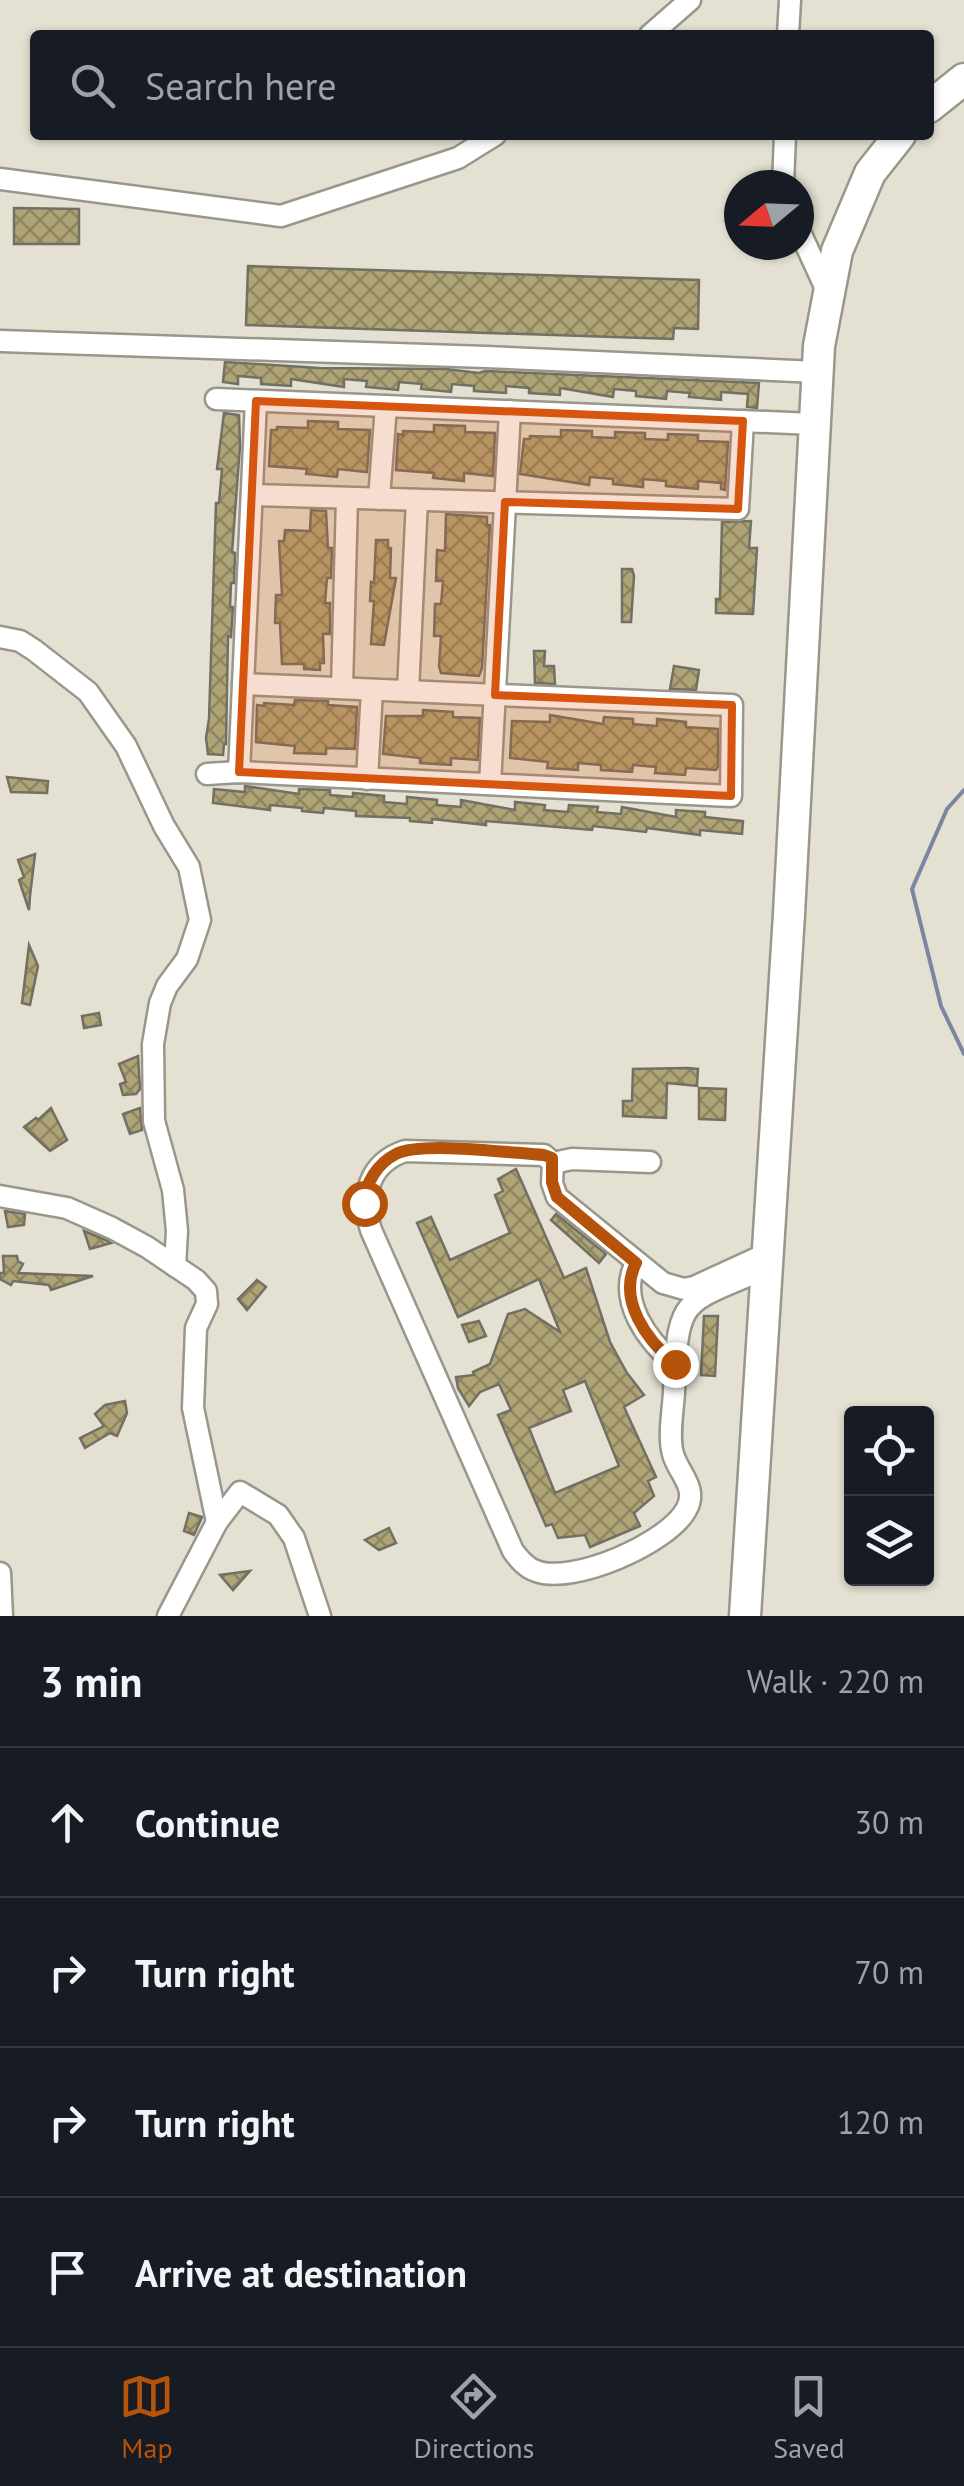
<!DOCTYPE html>
<html lang="en">
<head>
<meta charset="utf-8">
<style>
  body { margin:0; font-family:"PT Sans",sans-serif; background:#20242c; color:#f1f3f6 }
  .controls { position:absolute; right:30px; bottom:30px; display:grid; overflow:hidden; border-radius:10px; box-shadow:0 2px 8px #0004 }
  .controls button { width:90px; height:90px; display:grid; place-items:center; padding:0; border:0; border-bottom:2px solid #363941; background:#171b24; color:#f1f3f6; font:50px sans-serif }
  .compass { position:absolute; left:724px; top:170px; width:90px; height:90px; border-radius:50%; background:#171b24; box-shadow:0 2px 8px #0004; rotate:251deg }
  .stop { position:absolute; width:30px; height:30px; margin:-22px; border:8px solid #b45309; border-radius:50%; background:#fff }
  .stop.end { background:#b45309; border-color:#fff; box-shadow:0 2px 10px #0008 }
  .list { margin:0; padding:0; list-style:none }
  h2 { display:flex; justify-content:space-between; align-items:center; height:130px; margin:0; padding:0 40px; font-size:42px }
  h2 small { font-size:32px; font-weight:400; color:#9ea1a6 }
  .list li { display:grid; grid-template-columns:65px 1fr auto; gap:30px; align-items:center; box-sizing:border-box; height:150px; padding:0 40px; border-top:2px solid #363941 }
  .list b { display:block; font-size:38px; white-space:nowrap }
  .list em { font-size:32px; font-style:normal; color:#9ea1a6 }
  .icon { flex:none; width:55px; height:55px; fill:none; stroke:currentColor; stroke-width:2; stroke-linecap:round; stroke-linejoin:round }
  .map { position:relative; flex:none; width:964px; height:1616px; overflow:hidden }
  .search { position:absolute; background:#171b24; box-shadow:0 2px 8px #0004; left:30px; right:30px; top:30px; height:110px; display:flex; align-items:center; gap:25px; box-sizing:border-box; padding:0 35px; border-radius:10px; color:#9ea1a6; font-size:38px }
  .sheet { height:730px; background:#171b24 }
  nav { display:flex; justify-content:space-around; align-items:center; box-sizing:border-box; height:140px; border-top:2px solid #363941; background:#171b24; font-size:28px; color:#9ea1a6 }
  nav a { display:grid; justify-items:center; gap:5px }
  nav .on { color:#b45309 }
  .map>svg:first-child { display:block }
  .lines { fill:none; stroke-linecap:round; stroke-linejoin:round }
  .stream { stroke:#7c85a1; stroke-width:4 }
  .building { fill:url(#building-cross-hatch); stroke:#727064; stroke-width:2.5; fill-rule:evenodd }
  .minor-casing { stroke:#99968a; stroke-width:25 }
  .highway-casing { stroke:#99968a; stroke-width:35 }
  .minor { stroke:#fff; stroke-width:20 }
  .highway { stroke:#fff; stroke-width:30 }
  .route { stroke:#b45309; stroke-width:12 }
  .marked { fill:#d6550f; fill-opacity:0.2; stroke:#d6550f; stroke-width:8; stroke-linejoin:round }
</style>
</head>
<body>
<div class="map">
<svg width="964" height="1616" viewBox="0 0 964 1616">
  <defs>
    <pattern id="building-cross-hatch" width="8" height="8" patternUnits="userSpaceOnUse" patternTransform="scale(2.5)"><rect width="8" height="8" fill="#afa476"/><path d="M0 0l8 8M0 8l8-8" fill="none" stroke="#8f8661"/></pattern>
  </defs>
  <rect width="100%" height="100%" fill="#e4e1d3"/>
  <g class="lines">
    <path class="stream" d="M964,790L947,809L912,889L941,1006L964,1054"/>
  </g>
  <g class="building">
    <path d="M14,208L79,209V244H14Z"/>
    <path d="M248,266L699,280L698,329L674,328L673,339L246,325Z"/>
    <path d="M225,362L319,368L446,369L479,373L485,371L759,383L757,408L747,407L748,394L721,392V400L689,397L690,393L667,391L666,399L636,396V391L614,389L613,397L560,388V395L529,393V388L506,386V393L474,391V386L452,384L451,392L421,389L422,384L399,382L398,390L366,387L367,381L344,379V387L291,379V386L261,384V378L238,376V384L223,382Z"/>
    <path d="M224,413L239,415L240,446L232,552L235,553L234,583H231L230,607H233L231,637L228,636L226,744H224L223,755L208,754L206,738L209,719L216,503H219L222,469H217Z"/>
    <path d="M308,421L338,422V429L370,430L367,472L338,469L337,477L306,474L307,469L269,466L271,430H277V427L308,428Z"/>
    <path d="M434,425L465,426V432L495,433L493,476L464,473V481L433,478L434,473L396,470L398,434L403,435V431L434,432Z"/>
    <path d="M561,430L592,431V437L615,438V432L645,433V439L668,440V434L698,435V441L728,442L725,490L721,489V483L698,481V489L666,486V481L643,479V487L613,484V479L590,477L589,485L520,474L524,439H530V436L561,437Z"/>
    <path d="M311,510L326,511L328,548H332L331,578H327L325,603H330V634H323L324,663H320V670L304,669V664H282L280,623H275L276,595H282L279,541H284L285,530L310,531Z"/>
    <path d="M446,514L487,517V525H490L482,668L479,676L441,673L439,666L441,636H434L435,604H441L443,581H436L437,550L445,551Z"/>
    <path d="M751,521L749,548H757L753,614L716,613V599H720L722,522Z"/>
    <path d="M376,540H388V548H391L390,578H396L384,645L371,644L374,601H370L371,582L374,583Z"/>
    <path d="M622,569H632L634,576L631,622H622Z"/>
    <path d="M534,651H545L544,666H554L555,684L535,683Z"/>
    <path d="M674,666L699,670L696,690L670,689Z"/>
    <path d="M295,700L328,701V705L357,707L355,749L326,748V754L294,753L295,746L256,742L257,705L264,706V703L294,705Z"/>
    <path d="M423,710L453,712V717L480,718L478,760L451,758V765L420,763V758L383,754L386,716H423Z"/>
    <path d="M550,715L603,724L604,717L633,719V724L657,726V719L686,722V727L718,729V767L716,770L686,768L685,775L655,773L656,767L633,765L632,772L601,770V765L578,763V770L547,768L548,762L510,758L512,721L550,722Z"/>
    <path d="M7,777L48,781L47,793L11,792Z"/>
    <path d="M245,786L299,794V789L330,790V795L353,797V793L384,796V802L407,804V797L437,800V805L461,807V800L515,810V802L545,805L544,810L568,812L569,805L598,807L597,812L621,814L622,807L676,817V810L705,812V817L743,821L742,834L700,830V835L647,828L646,832L593,826L592,830L486,821V825L432,819V823L410,821V818L356,816V811L324,808L323,813L302,811V808L270,805V810L213,803L214,789L245,792Z"/>
    <path d="M35,854L30,896L29,910L19,880L24,877L18,860Z"/>
    <path d="M29,945L38,966L30,1005L22,1003Z"/>
    <path d="M99,1013L101,1025L84,1028L82,1016Z"/>
    <path d="M138,1056L140,1089L136,1094L123,1095L120,1084L126,1082L119,1064Z"/>
    <path d="M687,1068L698,1069L697,1086L667,1083L666,1118L623,1116V1101H632L633,1069Z"/>
    <path d="M699,1088L726,1089L725,1120L699,1119Z"/>
    <path d="M51,1108L67,1140L50,1151L24,1127L36,1118L38,1120Z"/>
    <path d="M140,1108L142,1130L130,1134L123,1114Z"/>
    <path d="M516,1169L564,1278L586,1268L610,1342L627,1373L644,1395L624,1407L656,1477L648,1481L654,1496L634,1513L640,1526L590,1547L585,1535L558,1538L552,1524L546,1526L498,1415L511,1410L499,1384L480,1392L469,1406L458,1388L456,1377L474,1375L473,1372L490,1364L508,1314L525,1309L560,1332L539,1279L458,1317L417,1223L431,1217L450,1260L510,1233L495,1195L503,1191L498,1179ZM585,1381L619,1466L555,1493L529,1428L571,1411L563,1390Z"/>
    <path d="M5,1211L25,1214L24,1225L8,1227Z"/>
    <path d="M556,1214L606,1254L599,1263L551,1220Z"/>
    <path d="M84,1231L106,1240L111,1243L90,1249Z"/>
    <path d="M3,1256H17L18,1261L23,1264L18,1273L93,1276L51,1290L49,1285L13,1281L11,1285L0,1279V1273H4Z"/>
    <path d="M257,1280L266,1287L247,1310L238,1299Z"/>
    <path d="M704,1316H718L715,1376L701,1375Z"/>
    <path d="M479,1321L486,1336L469,1342L462,1325Z"/>
    <path d="M125,1401L127,1413L117,1436L110,1433L85,1448L80,1438L104,1426L95,1414L105,1405Z"/>
    <path d="M189,1513L202,1517L194,1535L184,1531Z"/>
    <path d="M389,1528L396,1543L379,1550L365,1540Z"/>
    <path d="M250,1571L233,1590L220,1575Z"/>
  </g>
  <g class="lines">
    <g class="minor-casing">
      <g id="minor">
        <path d="M650,35L690,0"/>
        <path d="M788,35L790,0"/>
        <path d="M0,179L281,216L458,158L495,135"/>
        <path d="M783,185L785,135"/>
        <path d="M799,230L828,293"/>
        <path d="M0,341L486,357L817,372"/>
        <path d="M216,399L814,424"/>
        <path d="M252,495L738,509L743,421"/>
        <path d="M379,499L386,406"/>
        <path d="M0,637L20,641L34,650L88,692L126,746L164,826L189,867L200,920L187,959L167,986L160,1003L153,1044L154,1121L173,1190L177,1231L175,1266"/>
        <path d="M342,688L347,498"/>
        <path d="M408,691L417,500"/>
        <path d="M239,772L256,401"/>
        <path d="M207,774L239,772L731,796L732,705L243,684"/>
        <path d="M367,779L372,690"/>
        <path d="M490,784L510,411"/>
        <path d="M553,1163L572,1159L650,1162"/>
        <path d="M0,1196L67,1208L112,1228L147,1247L196,1280L206,1291L207,1304L196,1328L193,1408L217,1522"/>
        <path d="M636,1263C617,1300 647,1340 675,1364"/>
        <path d="M767,1268C680,1305 678,1295 674,1392C673,1411 668,1436 673,1454C678,1473 699,1488 686,1510C667,1544 572,1585 536,1571C526,1568 519,1559 513,1551L371,1230C360,1196 369,1163 405,1151L544,1155L553,1163L552,1183L557,1197L663,1283L684,1289L694,1287L768,1253"/>
        <path d="M0,1573L2,1616"/>
        <path d="M168,1616L217,1522L240,1492L278,1515L294,1538L320,1616"/>
      </g>
    </g>
    <g class="highway-casing">
      <g id="highway">
        <path d="M929,107L964,79"/>
        <path d="M745,1616L789,914L819,346L837,251L870,173L900,135"/>
      </g>
    </g>
    <use href="#minor" class="minor"/>
    <use href="#highway" class="highway"/>
  </g>
  <g class="lines">
    <path class="route" d="M364,1203C365,1183 378,1163 396,1154C422,1141 511,1153 544,1155L552,1158V1182L557,1197L636,1263C617,1300 647,1340 675,1364"/>
  </g>
  <path class="marked" d="M256,401L743,421L738,509L505,502L495,695L732,705L731,796L239,772Z"/>
</svg>
<div class="controls">
<button><svg class="icon" aria-label="locate" viewBox="0 0 24 24"><circle cx="12" cy="12" r="6"/><path d="M12 2v4M12 18v4M2 12h4M18 12h4"/></svg></button>
<button><svg class="icon" aria-label="layers" viewBox="0 0 24 24"><path d="M12 4l9 5-9 5-9-5zM3 14l9 5 9-5"/></svg></button>
</div>
<svg class="compass" viewBox="-18 -18 36 36"><path d="M0-13l5 13h-10z" fill="#e53935"/><path d="M0 13l5-13h-10z" fill="#9ea1a6"/></svg>
<div class="stop" style="left:364px;top:1203px"></div>
<div class="stop end" style="left:675px;top:1364px"></div>
<div class="search"><svg class="icon" aria-label="search" viewBox="0 0 24 24"><circle cx="10" cy="10" r="6"/><path d="M15 15l6 6"/></svg>Search here</div>
</div>
<section class="sheet">
<h2>3 min<small>Walk · 220 m</small></h2>
<ul class="list">
<li><svg class="icon" aria-label="ahead" viewBox="0 0 24 24"><path d="M12 20V5M6 11l6-6 6 6"/></svg><div><b>Continue</b></div><em>30 m</em></li>
<li><svg class="icon" aria-label="right" viewBox="0 0 24 24"><path d="M7 20v-9h11M14 6l5 5-5 5"/></svg><div><b>Turn right</b></div><em>70 m</em></li>
<li><svg class="icon" aria-label="right" viewBox="0 0 24 24"><path d="M7 20v-9h11M14 6l5 5-5 5"/></svg><div><b>Turn right</b></div><em>120 m</em></li>
<li><svg class="icon" aria-label="arrive" viewBox="0 0 24 24"><path d="M6 21V4h12l-3 4 3 4H6"/></svg><div><b>Arrive at destination</b></div></li>
</ul>
</section>
<nav>
<a class="on"><svg class="icon" aria-label="map" viewBox="0 0 24 24"><path d="M3 6l6-2 6 2 6-2v14l-6 2-6-2-6 2zM9 4v14M15 6v14"/></svg>Map</a>
<a><svg class="icon" aria-label="directions" viewBox="0 0 24 24"><path d="M12 3l9 9-9 9-9-9zM9 14v-3h6M13 9l2 2-2 2"/></svg>Directions</a>
<a><svg class="icon" aria-label="saved" viewBox="0 0 24 24"><path d="M7 4h10v16l-5-4-5 4z"/></svg>Saved</a>
</nav>
</body>
</html>
